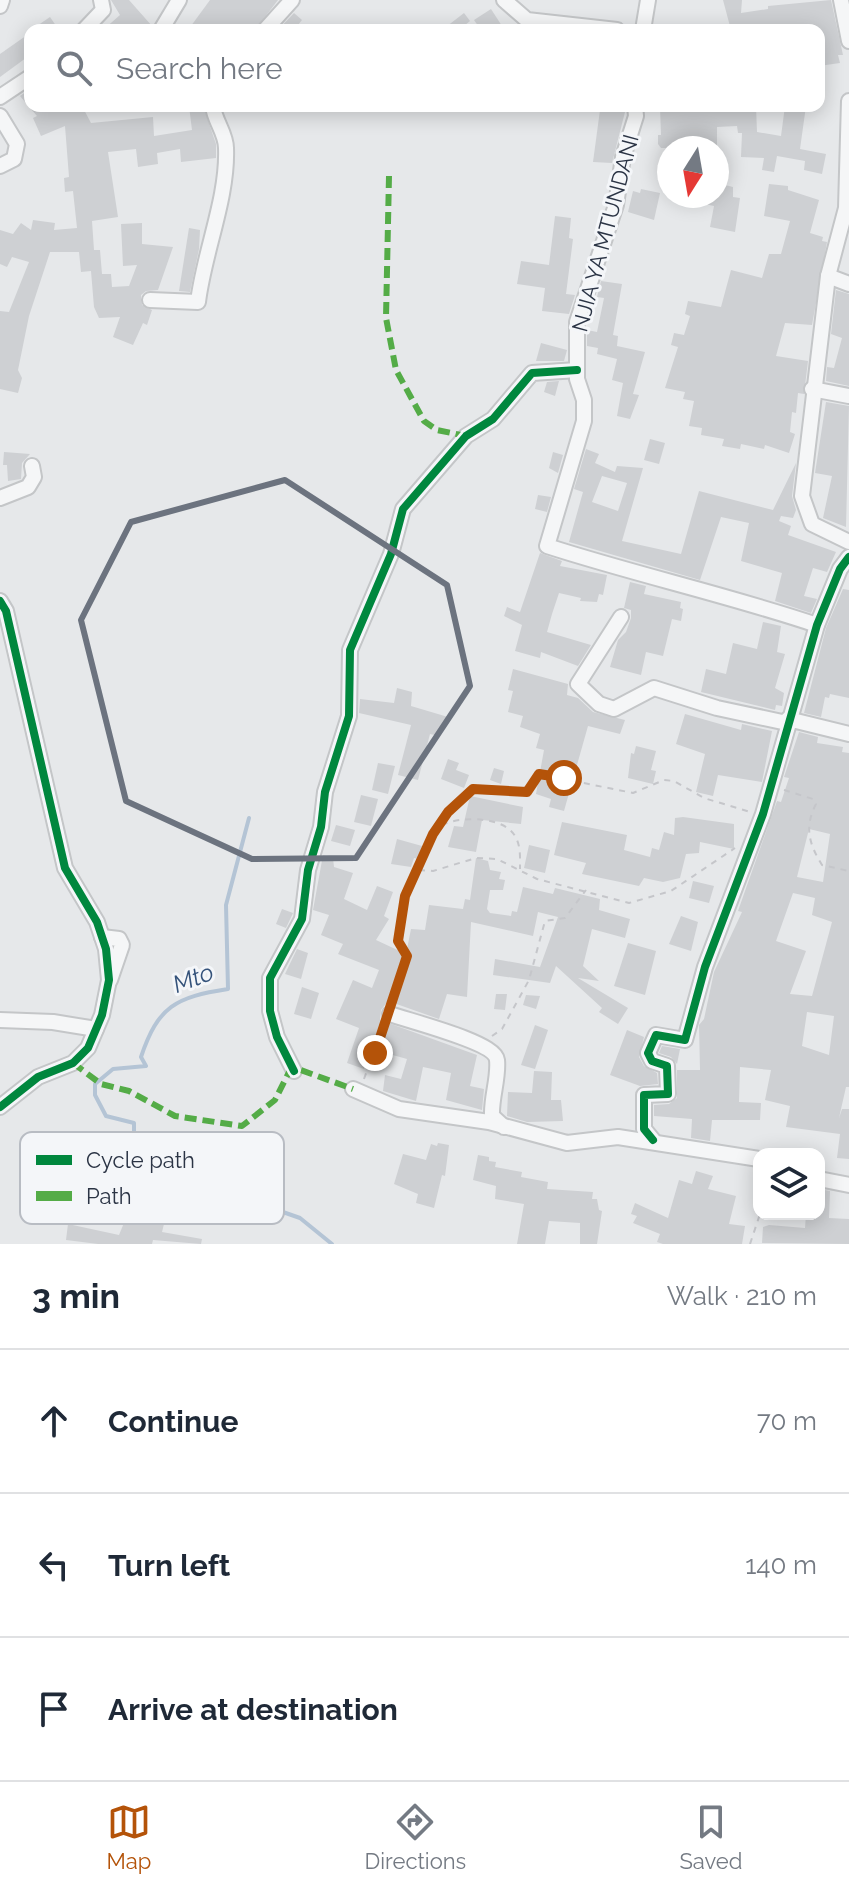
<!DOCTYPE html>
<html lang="en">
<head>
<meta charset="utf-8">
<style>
  body { margin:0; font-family:Raleway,sans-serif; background:#f6f6f7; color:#1f2937 }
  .controls { position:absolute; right:24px; bottom:24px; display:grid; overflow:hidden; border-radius:16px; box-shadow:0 4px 20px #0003 }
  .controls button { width:72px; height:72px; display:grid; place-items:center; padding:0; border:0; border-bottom:2px solid #e0e1e3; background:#fff; color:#1f2937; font:40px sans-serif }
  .compass { position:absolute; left:657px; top:136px; width:72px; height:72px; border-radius:50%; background:#fff; box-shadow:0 4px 20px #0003; rotate:191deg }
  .stop { position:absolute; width:24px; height:24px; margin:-18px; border:6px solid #b45309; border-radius:50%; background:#fff }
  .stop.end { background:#b45309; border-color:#fff; box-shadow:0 2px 8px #0008 }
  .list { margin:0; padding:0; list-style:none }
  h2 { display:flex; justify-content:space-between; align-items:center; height:104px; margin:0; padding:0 32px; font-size:34px }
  h2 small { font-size:26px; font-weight:400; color:#747a83 }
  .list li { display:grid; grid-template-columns:52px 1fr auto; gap:24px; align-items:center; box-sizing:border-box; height:144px; padding:0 32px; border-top:2px solid #e0e1e3 }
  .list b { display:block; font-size:30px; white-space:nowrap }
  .list em { font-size:26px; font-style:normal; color:#747a83 }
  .icon { flex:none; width:44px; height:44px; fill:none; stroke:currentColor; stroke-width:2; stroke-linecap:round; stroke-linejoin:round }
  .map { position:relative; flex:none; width:849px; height:1244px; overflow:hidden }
  .search { position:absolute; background:#fff; box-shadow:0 4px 20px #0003; left:24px; right:24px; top:24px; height:88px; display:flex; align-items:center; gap:20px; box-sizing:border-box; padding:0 28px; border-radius:16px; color:#747a83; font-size:30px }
  .sheet { height:536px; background:#fff }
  nav { display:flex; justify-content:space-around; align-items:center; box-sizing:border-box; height:112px; border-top:2px solid #e0e1e3; background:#fff; font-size:22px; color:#747a83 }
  nav a { display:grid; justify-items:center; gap:4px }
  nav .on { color:#b45309 }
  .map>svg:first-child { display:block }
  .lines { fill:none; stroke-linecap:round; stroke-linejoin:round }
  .stream { stroke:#b4c4d5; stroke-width:4 }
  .building { fill:#ced0d3; fill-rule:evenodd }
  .minor-casing { stroke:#c4c6c8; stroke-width:18 }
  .path { stroke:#c5c6ca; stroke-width:2; stroke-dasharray:6 6; stroke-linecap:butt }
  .minor { stroke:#f5f6f7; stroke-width:14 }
  .quiet { stroke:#54ac47; stroke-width:6; stroke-dasharray:12 6; stroke-linecap:butt }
  .cycleway-casing { stroke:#f4f6f9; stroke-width:13 }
  .cycleway { stroke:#00873e; stroke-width:8 }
  .route { stroke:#b45309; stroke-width:10 }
  .marked { fill:none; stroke:#6c737f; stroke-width:6; stroke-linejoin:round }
  .labels { text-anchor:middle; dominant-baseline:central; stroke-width:6; stroke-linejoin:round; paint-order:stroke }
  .street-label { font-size:22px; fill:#2b3445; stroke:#f4f6f9 }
  .water-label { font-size:24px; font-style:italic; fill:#34527a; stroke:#f4f6f9 }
  .key { fill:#f4f6f9; stroke:#b8bcc3; stroke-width:2 }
  .key-label { font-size:22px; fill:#2b3445 }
</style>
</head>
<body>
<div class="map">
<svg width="849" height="1244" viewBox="0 0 849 1244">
  <rect width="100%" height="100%" fill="#e6e8ea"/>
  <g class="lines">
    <path class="stream" d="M249,818L226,905L228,989C176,997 158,1006 141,1057L146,1066L113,1069L95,1084V1095L106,1116L134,1123V1140L125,1155C140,1161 154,1161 169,1166C205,1180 228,1188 267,1191L280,1211L300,1218L332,1244"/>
  </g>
  <g class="building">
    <path d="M111,0H129L152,26L151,30H103L120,15Z"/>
    <path d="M210,0H278L255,30H188Z"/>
    <path d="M723,0H742L741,13L768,9V6L831,0L843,55H838L840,63L819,66V30H782L781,25L731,30Z"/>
    <path d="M491,9L502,26L495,30H481L474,20Z"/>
    <path d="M294,13L302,20L294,30H278Z"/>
    <path d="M464,13L470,21L459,30H442Z"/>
    <path d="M50,17L59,30H31Z"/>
    <path d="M30,33V55L0,77V54Z"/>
    <path d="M30,89V106H82L91,123L153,117L154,136L192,130L189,106H203L216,144V158L181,162L180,149L157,153L158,164L138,167L136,149L108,152L118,217L92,221L94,250H100L102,274H111L112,287L129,286L137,265L123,266L121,224L142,223V244L173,247L158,290L146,291L141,295L142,305L152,310L147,325L143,323L133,345L113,337L120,317L99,318L94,307L91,271L81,272L79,252H50L29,316L18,370L22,378L18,393L0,389V311L9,312L29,262L12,257L7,267L0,264V230L13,234L21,223L31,230L33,220L55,223L54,230L77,228L73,191L65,192L64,178L69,177L65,126L41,136L33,118L37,116L20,96Z"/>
    <path d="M756,106L757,132L781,136L785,106H806L800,149L826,154L822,174L804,170L805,161L777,156L774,172L762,170L764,158L741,157L742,133H738L737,126L717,127V148H661L658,144V135H661L660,107Z"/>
    <path d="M600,110L625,112L612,163L593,162Z"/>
    <path d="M717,183L733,187V197L740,198L735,232L710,227L714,206L690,201V196H717Z"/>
    <path d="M769,184L788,186V190L819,200L810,233L823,237L822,241L827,242L812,325L785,323L776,356L808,361L804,394L798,393L796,413L792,412L790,432L795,434L789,453L765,445L764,449L741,444L740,449L722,446L724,439L701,435L702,428L689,426L694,401L683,399L685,392L665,388L678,347L671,345L674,333L684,335L690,316L685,314L688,301L721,307L731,270L762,278L769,254H781L790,221L764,216Z"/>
    <path d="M641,189L660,193L654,220L628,212L633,191L640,193Z"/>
    <path d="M555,216L571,218L569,238L573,239L566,294L575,295L569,314L542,311L545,288L517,284L521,261L549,265Z"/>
    <path d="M189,228L200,230L199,249L190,292L179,291Z"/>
    <path d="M601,281L622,284L613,335L618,336L617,346L645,352L633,394L639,395L630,419L617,416L623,383L612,380L617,359L597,354L598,348L587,346V330L597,332L604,298L597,297Z"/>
    <path d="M836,290L849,294V386L826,381L827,367L834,368L842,338L831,334Z"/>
    <path d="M541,343L567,350L564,361H536Z"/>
    <path d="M559,381L555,396L544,392L547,382Z"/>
    <path d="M826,402L849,406L846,527L823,518L832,476L815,473Z"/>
    <path d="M650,439L665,443L659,464L644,460Z"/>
    <path d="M586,449L599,454L595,463L615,472L617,466L643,468L622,541L681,554L699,491L773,510L796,463L792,496L796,510L793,518L781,516L779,521L791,526L788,535L836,552L827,572L813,568L804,596L817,599L811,613L775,601L782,573L741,561L749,523L721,517L700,580L569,542L583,492L574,489ZM602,476L627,483L618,511L592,502Z"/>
    <path d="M4,452L30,454L22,463L21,479L8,481L7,465H3Z"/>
    <path d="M553,452L563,455L558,473L549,468Z"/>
    <path d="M538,495L551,497L547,512L535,509Z"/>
    <path d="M540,553L562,561L560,566L607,575L603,595L599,594L597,602L580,601L581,598L559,593L552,614L547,632L591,645L578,666L541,652L540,658L515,651L522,625L504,616L507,607L520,612Z"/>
    <path d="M630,582L646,586L644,594L681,602L680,608L683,609L681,621L672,619L663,656L646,652L641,675L610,667L618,640L626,632L631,618V610L624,608Z"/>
    <path d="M843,589L849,590V698L830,694L829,698L825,697L821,717L804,713L826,628Z"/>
    <path d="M763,622L781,626L777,652L785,654L775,688L784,693L782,706L776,705L775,710L701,692L706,669L726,674L733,643L757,649Z"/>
    <path d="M513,669L568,684L567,695L578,698L593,712L625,720L620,734L588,726L564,811L549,807L551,799L536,794L544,750L536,748L540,734L520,727L523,716L508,712L513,691L508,690Z"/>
    <path d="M397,688L412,692L411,706L448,717L439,736L430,734L418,780L398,775L411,725L359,713L360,699L394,703Z"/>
    <path d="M685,714L741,730L742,724L772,731L762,782L718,775L713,796L696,792L705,754L676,744Z"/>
    <path d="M799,732L818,737L817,743L843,747L842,752L849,753V1087H846L839,1118L842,1109H849V1159L837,1158L840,1134L786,1127L790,1106L765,1100L771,1070L740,1067L739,1102L761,1103L760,1120H712L710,1141L691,1138L692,1119L654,1116V1105L669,1104L677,1098V1070H700L699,1025L704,1019L714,972L742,912L738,911L745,891L777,801L781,802L789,778L784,777ZM809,829L830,834L823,882L797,877ZM793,893L815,898L812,915L832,922L812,996L790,994L806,951L776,941ZM807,1012L834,1016L829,1055L802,1046Z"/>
    <path d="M636,746L656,751L651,770L656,771L653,784L628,778L631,753L634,754Z"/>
    <path d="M448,759L459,763L456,770L469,775L464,788L441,779Z"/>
    <path d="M378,763L395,766L388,794L372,790Z"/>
    <path d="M494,768L504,771L501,784L490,780Z"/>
    <path d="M361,795L378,799L371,826L354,822Z"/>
    <path d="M470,796L523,807L521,824L482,820L476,852L448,847L454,826L463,827Z"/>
    <path d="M683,817L734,824V849L700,842L699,853L686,854L680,878L663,882L644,878L639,886L582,874L586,863L554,855L562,822L627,835L624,850L650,857L652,848L659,850L664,832L674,835L675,818Z"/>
    <path d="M336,825L355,830L350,846L331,841Z"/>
    <path d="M397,839L422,846L419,859L414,858L411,867L391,864Z"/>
    <path d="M529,845L550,850L545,873L524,868Z"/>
    <path d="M323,855L333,858L334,867L353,873L344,899L367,910L377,886L393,892L384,916L389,919L376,940L406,954L411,929L425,930L429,905L463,909L465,899L470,900L476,858L488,861L490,870L501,872L499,879L505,880L503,890H490L487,909L490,913L511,916L512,911L517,912L523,887L553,894L555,888L600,899L599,910L630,919L625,938L592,929L583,966L599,981L578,978L628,1008L618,1024L599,1012L602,1008L556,966L550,983L493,975L495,959L540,967L558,917L538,912L533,936L471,922L467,997L447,994L439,1019L388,1001L381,1010L380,1020L477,1055L470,1086L484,1089L482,1110L446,1100L451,1073L423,1067L416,1101L383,1091L385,1075L401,1079L407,1059L371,1049L364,1069L347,1063L359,1028L336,1019L353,980L372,988L379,970L338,954L343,944L321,935L329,915L313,910Z"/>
    <path d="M693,881L714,886L709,903L689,898Z"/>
    <path d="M282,909L293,913L286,928L276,924Z"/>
    <path d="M681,916L698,922L691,951L669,944Z"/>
    <path d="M628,943L656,951L645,995L614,986Z"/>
    <path d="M297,949L308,953L301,979L285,974Z"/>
    <path d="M302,987L319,993L311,1019L294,1014Z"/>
    <path d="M496,994H507L505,1010L494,1009Z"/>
    <path d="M526,995L540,996L536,1009L523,1005Z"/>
    <path d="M535,1025L548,1030L535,1069L521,1065Z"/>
    <path d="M627,1030L644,1037L639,1057L644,1066L657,1073L658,1084L640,1086L610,1075Z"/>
    <path d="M662,1046L680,1049L677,1064L671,1057L659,1053Z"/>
    <path d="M534,1071L552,1072L551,1100H561L563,1121L527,1122L507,1116L508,1092L532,1093Z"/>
    <path d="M438,1143L449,1145L445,1176L442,1175L434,1208L416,1203L418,1194L394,1184L403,1154L426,1160L431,1144L437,1146Z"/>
    <path d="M478,1155L489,1157V1161L496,1162L495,1167L522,1172L521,1177L548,1182L547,1189L593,1192L592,1199H597L599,1210L602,1211L597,1244H580V1223L549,1221L545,1244H517L524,1204L495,1199L496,1186L473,1180Z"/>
    <path d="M696,1171L713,1176L708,1189L736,1196L729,1224L745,1226L742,1244H663L657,1242L660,1234L633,1223L637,1216L631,1214L635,1203L668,1218L679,1180L692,1184Z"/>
    <path d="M819,1189L830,1191L829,1218L849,1219V1244L762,1243L763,1227L769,1225L805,1228L806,1214H819Z"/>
    <path d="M126,1218L164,1224L162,1232L202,1239L201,1244L153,1240L152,1244H98L66,1240L68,1224L119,1235Z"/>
  </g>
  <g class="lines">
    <g class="minor-casing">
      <g id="minor">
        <path d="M504,0L527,20L617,30"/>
        <path d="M841,0L849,41"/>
        <path d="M0,6L2,0"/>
        <path d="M84,30L103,10L101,0"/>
        <path d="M161,30L179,0"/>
        <path d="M265,30L292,0"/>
        <path d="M643,30L648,0"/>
        <path d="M0,97L30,77"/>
        <path d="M849,101L846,208L828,276L802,496L812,524L849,542"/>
        <path d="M635,106L636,116L623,157L616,205L577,322V379L584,400V421L547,546C637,575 728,595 817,625"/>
        <path d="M0,116L17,144L14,159L0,166"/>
        <path d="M828,276L849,284"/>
        <path d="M150,300L198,302C204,252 228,198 226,148C226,133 214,120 213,106"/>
        <path d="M812,389L849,396"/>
        <path d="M0,498L28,487L34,477L32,466"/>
        <path d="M0,601L6,611L65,868L97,922L106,949L109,980L102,1015L88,1048L73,1063L38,1077L0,1107"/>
        <path d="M621,617L578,684L599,704L614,709L654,688L717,708L787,723"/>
        <path d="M788,719L849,734"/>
        <path d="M102,937L119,939L122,945L110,980"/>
        <path d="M390,1014C409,1021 495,1042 497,1060C499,1077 491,1098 492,1116L504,1127"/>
        <path d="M0,1020L53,1022L96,1029"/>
        <path d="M294,1071L277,1037L270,1011V978L302,919L308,870L321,827L325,792L349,716L350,650L391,554L403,509L466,436L493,419L532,373L577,370"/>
        <path d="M353,1089L399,1109L489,1122L567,1143L618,1137L759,1159"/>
        <path d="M653,1140L644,1129V1095L668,1094L667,1066L652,1061L648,1053L656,1035L685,1040L705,967L763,814L817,625L840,569L849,557"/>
        <path d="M819,1179L849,1185"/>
      </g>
    </g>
    <g class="path">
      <path d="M784,790L813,799L816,804C804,827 809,844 822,865L849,871"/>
      <path d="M442,825C459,816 504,816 515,836C521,846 520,858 520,869"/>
      <path d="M419,870L433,871L476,858L497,859L537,879L629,903L671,891L735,848"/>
      <path d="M394,1001L407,956L398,941L405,896L433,834L448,812L473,789L527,792L539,774L633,793L664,780L674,781L704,798L750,812"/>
      <path d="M492,1036L502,1029L529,980L545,921L565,918L586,890"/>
      <path d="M364,1079L383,1025"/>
      <path d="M750,1244L760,1214"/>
    </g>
    <use href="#minor" class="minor"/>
    <g class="quiet">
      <path d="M389,176L386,318L396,370L424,421L437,430L466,436"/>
      <path d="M73,1063L101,1084L129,1091L175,1116L242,1126L275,1100L289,1072L298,1069L353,1089"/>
    </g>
    <g class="cycleway-casing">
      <g id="cycleway">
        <path d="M0,601L6,611L65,868L97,922L106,949L109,980L102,1015L88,1048L73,1063L38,1077L0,1107"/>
        <path d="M294,1071L277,1037L270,1011V978L302,919L308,870L321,827L325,792L349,716L350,650L391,554L403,509L466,436L493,419L532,373L577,370"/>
        <path d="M653,1140L644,1129V1095L668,1094L667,1066L652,1061L648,1053L656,1035L685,1040L705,967L763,814L817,625L840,569L849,557"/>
      </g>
    </g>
    <use href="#cycleway" class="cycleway"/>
  </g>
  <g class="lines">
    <path class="route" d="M375,1053L407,956L398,941L405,896L433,834L448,812L473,789L527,792L539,774L564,778"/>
  </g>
  <path class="marked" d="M285,480L447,585L470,686L356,858L252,859L126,801L81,620L131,522Z"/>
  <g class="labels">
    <g class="street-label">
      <text transform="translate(605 233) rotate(-75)">NJIA YA MTUNDANI</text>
    </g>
    <g class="water-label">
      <text transform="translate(193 978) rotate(-21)">Mto</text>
    </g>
  </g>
  <rect x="20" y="1132" width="264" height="92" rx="12" class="key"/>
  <rect x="36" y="1155" width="36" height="10" fill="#00873e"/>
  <rect x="36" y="1191" width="36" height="10" fill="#54ac47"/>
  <g class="key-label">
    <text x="86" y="1168">Cycle path</text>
    <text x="86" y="1204">Path</text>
  </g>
</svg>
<div class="controls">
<button><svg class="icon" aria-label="layers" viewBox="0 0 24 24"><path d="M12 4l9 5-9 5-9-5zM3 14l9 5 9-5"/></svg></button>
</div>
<svg class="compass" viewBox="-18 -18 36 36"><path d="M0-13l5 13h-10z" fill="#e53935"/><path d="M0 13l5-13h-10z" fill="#747a83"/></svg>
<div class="stop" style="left:564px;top:778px"></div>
<div class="stop end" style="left:375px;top:1053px"></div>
<div class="search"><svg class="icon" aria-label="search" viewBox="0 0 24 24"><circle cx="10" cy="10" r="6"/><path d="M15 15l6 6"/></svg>Search here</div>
</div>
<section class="sheet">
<h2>3 min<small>Walk · 210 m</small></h2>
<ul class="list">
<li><svg class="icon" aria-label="ahead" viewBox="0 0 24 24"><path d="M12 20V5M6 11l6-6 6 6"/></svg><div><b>Continue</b></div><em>70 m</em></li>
<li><svg class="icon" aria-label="left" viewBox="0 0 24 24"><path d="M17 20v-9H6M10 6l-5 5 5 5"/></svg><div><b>Turn left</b></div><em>140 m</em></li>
<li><svg class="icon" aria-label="arrive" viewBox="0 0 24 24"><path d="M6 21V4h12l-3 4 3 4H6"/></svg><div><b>Arrive at destination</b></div></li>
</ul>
</section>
<nav>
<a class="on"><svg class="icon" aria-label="map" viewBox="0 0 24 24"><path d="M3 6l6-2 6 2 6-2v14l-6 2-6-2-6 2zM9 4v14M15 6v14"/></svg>Map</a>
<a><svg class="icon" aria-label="directions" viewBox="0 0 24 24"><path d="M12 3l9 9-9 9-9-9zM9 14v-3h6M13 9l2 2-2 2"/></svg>Directions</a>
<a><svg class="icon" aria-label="saved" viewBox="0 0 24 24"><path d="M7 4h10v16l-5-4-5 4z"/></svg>Saved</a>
</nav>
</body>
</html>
